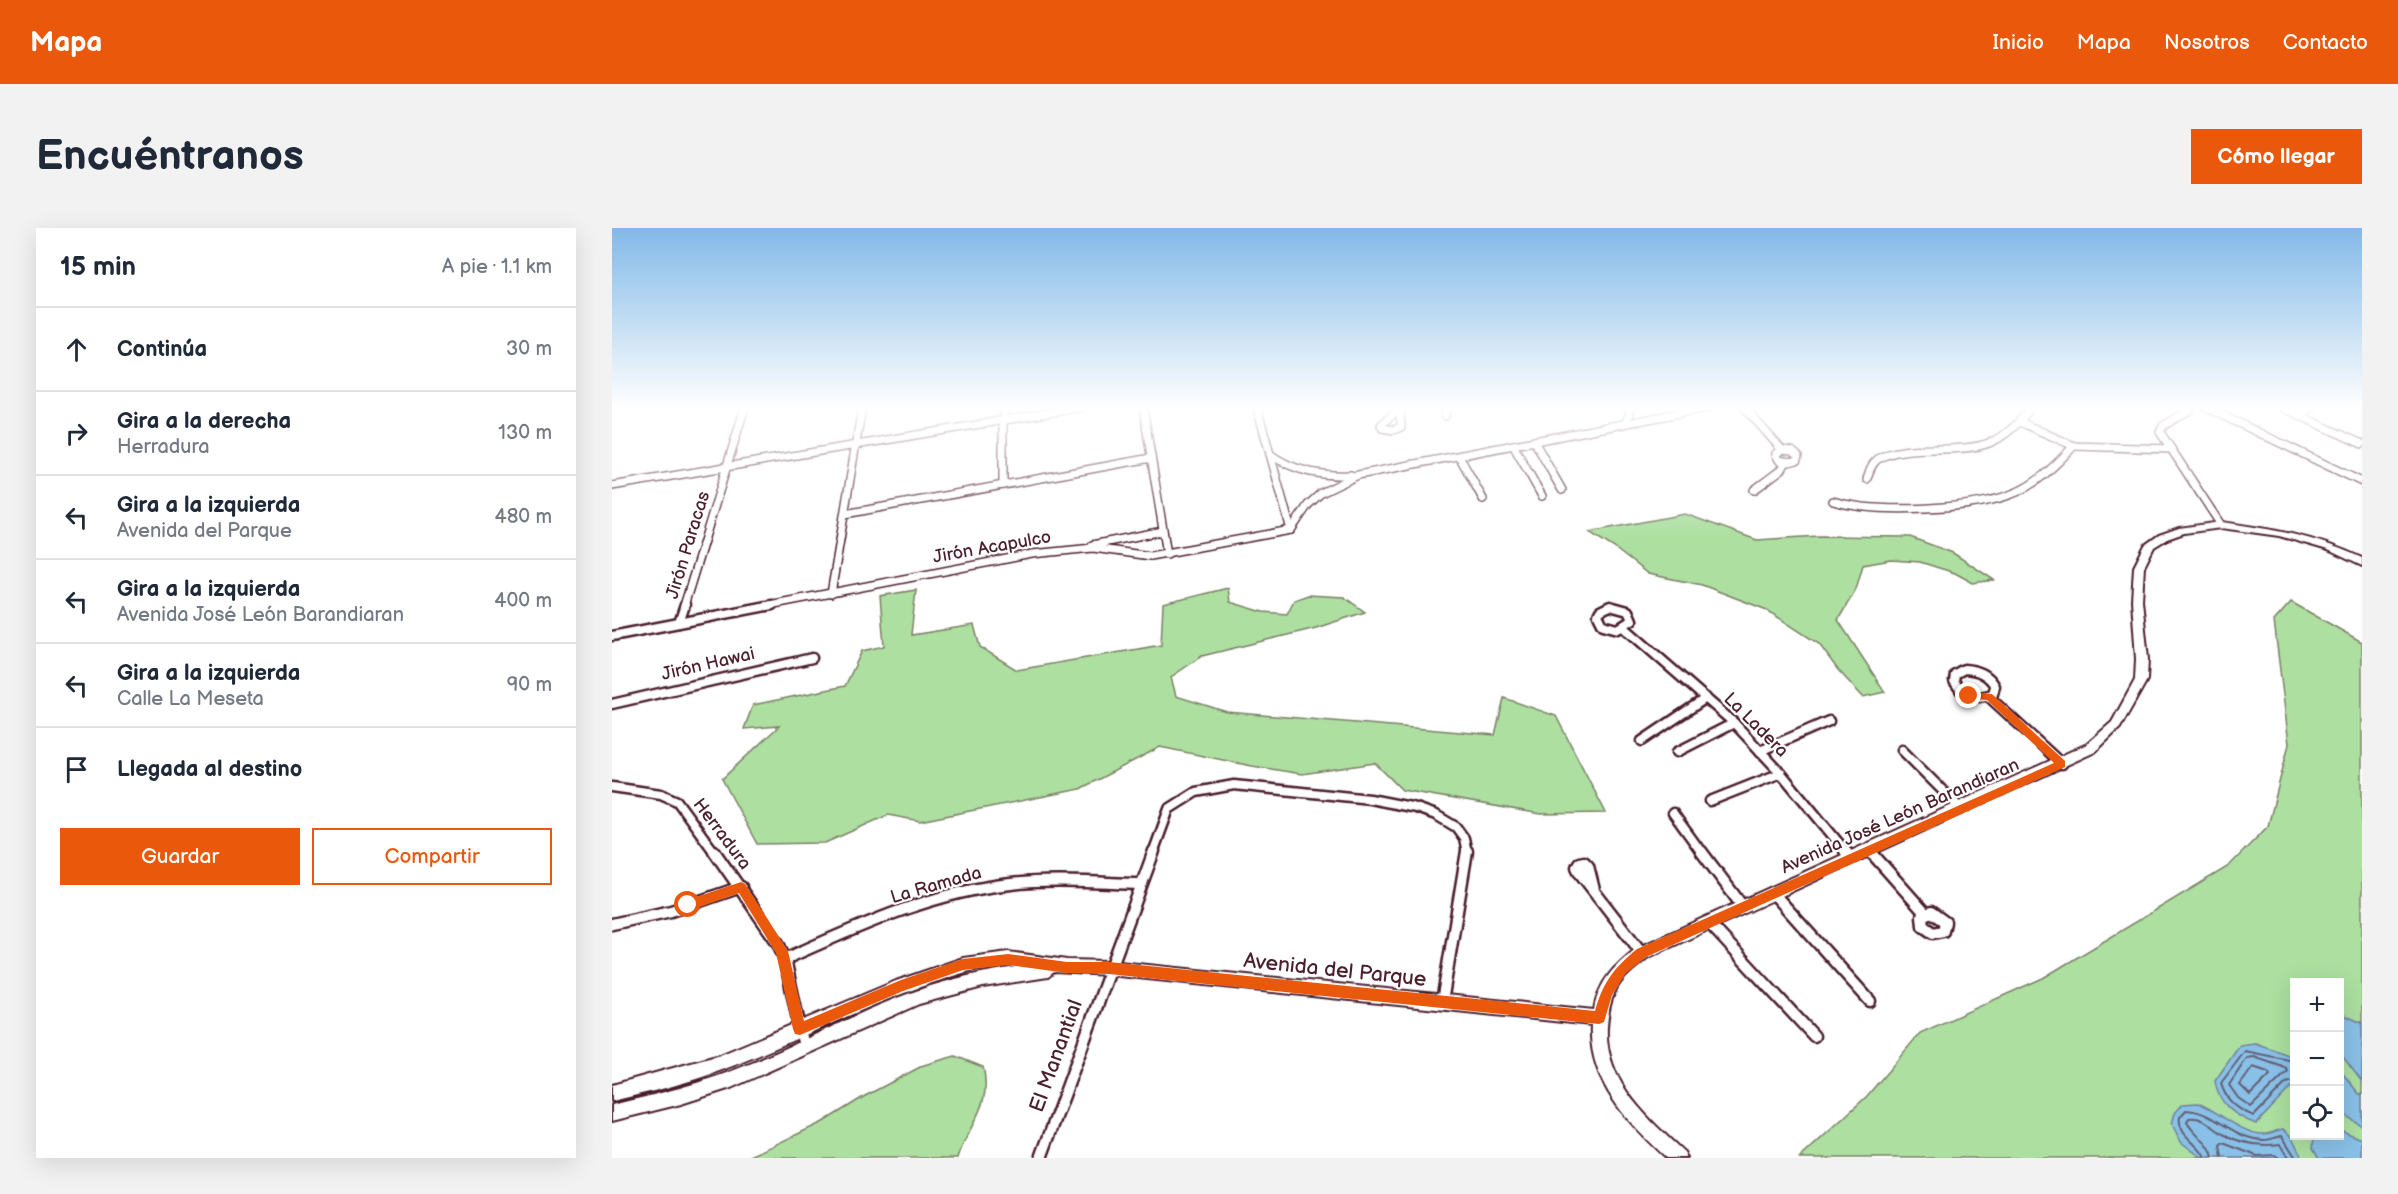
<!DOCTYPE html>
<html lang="es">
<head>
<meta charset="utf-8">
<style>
  body { margin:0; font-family:"Balsamiq Sans",sans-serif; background:#f2f2f3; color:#1f2937 }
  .controls { position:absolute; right:18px; bottom:18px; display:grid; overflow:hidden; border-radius:0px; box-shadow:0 6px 24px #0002 }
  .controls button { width:54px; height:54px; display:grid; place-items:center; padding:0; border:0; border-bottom:2px solid #e0e1e3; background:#fff; color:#1f2937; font:30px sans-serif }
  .stop { position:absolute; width:18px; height:18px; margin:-14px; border:4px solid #ea580c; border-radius:50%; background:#fff }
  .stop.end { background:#ea580c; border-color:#fff; box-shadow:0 2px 6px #0008 }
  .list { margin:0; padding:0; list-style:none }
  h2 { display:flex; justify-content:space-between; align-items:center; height:78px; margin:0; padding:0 24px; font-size:26px }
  h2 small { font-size:20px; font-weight:400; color:#747a83 }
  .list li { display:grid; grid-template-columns:39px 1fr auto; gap:18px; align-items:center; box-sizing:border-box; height:84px; padding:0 24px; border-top:2px solid #e0e1e3 }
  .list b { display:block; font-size:22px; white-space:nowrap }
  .list p { margin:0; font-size:20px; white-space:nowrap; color:#747a83 }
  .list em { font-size:20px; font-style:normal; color:#747a83 }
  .actions { display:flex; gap:12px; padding:18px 24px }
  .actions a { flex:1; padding:14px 0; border:2px solid #ea580c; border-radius:0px; text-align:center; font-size:21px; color:#ea580c }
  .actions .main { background:#ea580c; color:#fff }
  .icon { flex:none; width:33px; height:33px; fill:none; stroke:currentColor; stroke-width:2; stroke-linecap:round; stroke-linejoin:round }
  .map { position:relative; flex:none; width:1750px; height:930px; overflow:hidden; border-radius:0px }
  header { display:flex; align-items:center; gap:36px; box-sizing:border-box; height:84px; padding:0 30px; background:#ea580c; color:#fff }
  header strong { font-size:28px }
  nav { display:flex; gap:33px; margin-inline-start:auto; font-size:21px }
  .intro { display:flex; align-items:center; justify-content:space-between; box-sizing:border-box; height:144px; padding:0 36px }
  h1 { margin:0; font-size:42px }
  .button { padding:15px 27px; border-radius:0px; background:#ea580c; color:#fff; font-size:21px; font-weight:700 }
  main { display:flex; gap:36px; padding:0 36px }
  aside { flex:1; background:#fff; border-radius:0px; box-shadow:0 6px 24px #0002 }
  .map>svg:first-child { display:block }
  .green { fill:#acdfa0; stroke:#7b7f66; stroke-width:1.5; fill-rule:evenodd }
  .water { fill:#89c0e7; stroke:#70809c; stroke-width:1.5 }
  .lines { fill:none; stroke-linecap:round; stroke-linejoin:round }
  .shore { stroke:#635f76; stroke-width:2 }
  .street-far2-casing { stroke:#4a1f2b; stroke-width:10 }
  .street-far1-casing { stroke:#4a1f2b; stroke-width:13 }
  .street-casing { stroke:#4a1f2b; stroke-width:15 }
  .secondary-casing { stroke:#4a1f2b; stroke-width:4 }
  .street-far2 { stroke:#fff; stroke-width:7 }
  .street-far1 { stroke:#fff; stroke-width:8 }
  .street { stroke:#fff; stroke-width:10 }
  .secondary { fill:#fff; fill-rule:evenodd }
  .route { fill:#ea580c }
  .labels { text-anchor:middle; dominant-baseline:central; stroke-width:4.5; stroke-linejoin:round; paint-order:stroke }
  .street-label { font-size:18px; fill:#4a1f2b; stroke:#fff }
  .near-street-label { font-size:21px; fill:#4a1f2b; stroke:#fff }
</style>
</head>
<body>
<header>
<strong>Mapa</strong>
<nav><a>Inicio</a><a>Mapa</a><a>Nosotros</a><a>Contacto</a></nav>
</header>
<div class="intro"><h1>Encuéntranos</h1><a class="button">Cómo llegar</a></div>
<main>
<aside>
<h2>15 min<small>A pie · 1.1 km</small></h2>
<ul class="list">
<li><svg class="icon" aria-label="ahead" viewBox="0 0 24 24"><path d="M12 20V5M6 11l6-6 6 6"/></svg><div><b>Continúa</b></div><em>30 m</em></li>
<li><svg class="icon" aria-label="right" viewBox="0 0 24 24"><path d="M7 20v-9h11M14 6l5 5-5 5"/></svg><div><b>Gira a la derecha</b><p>Herradura</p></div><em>130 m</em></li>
<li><svg class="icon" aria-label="left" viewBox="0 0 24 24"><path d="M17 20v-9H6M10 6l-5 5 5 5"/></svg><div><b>Gira a la izquierda</b><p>Avenida del Parque</p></div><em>480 m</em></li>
<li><svg class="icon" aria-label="left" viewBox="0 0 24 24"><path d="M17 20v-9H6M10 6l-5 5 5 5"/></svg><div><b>Gira a la izquierda</b><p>Avenida José León Barandiaran</p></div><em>400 m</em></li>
<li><svg class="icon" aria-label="left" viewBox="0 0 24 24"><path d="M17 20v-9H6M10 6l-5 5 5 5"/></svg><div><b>Gira a la izquierda</b><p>Calle La Meseta</p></div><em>90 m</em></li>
<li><svg class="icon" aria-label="arrive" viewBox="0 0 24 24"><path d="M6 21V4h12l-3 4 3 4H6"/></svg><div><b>Llegada al destino</b></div></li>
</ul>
<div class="actions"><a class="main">Guardar</a><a>Compartir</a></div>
</aside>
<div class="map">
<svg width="1750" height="930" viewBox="0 0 1750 930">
  <rect width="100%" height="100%" fill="#fff"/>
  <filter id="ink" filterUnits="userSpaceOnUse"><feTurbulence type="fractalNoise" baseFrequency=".0167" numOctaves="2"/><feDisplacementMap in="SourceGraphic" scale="12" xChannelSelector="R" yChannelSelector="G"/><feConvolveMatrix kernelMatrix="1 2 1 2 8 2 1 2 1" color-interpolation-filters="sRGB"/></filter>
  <g filter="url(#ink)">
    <g class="green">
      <path d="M1073,286L1145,312L1207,308L1298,309L1341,325L1382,352L1361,355L1343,345L1308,334L1279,332L1251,337L1244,361L1226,392L1273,464L1251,469L1226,442L1207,416L1155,382L1090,357L1036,346L1001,319L977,304Z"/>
      <path d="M616,360L618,374L651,384L675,386L682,372L696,367L732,369L753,384L704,400L590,428L559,449L564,468L615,484L883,507L892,470L944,488L994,585L929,586L790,562L763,535L690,546L640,538L548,519L468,561L308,593L276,587L213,615L145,616L110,551L167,498L132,501L141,477L233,458L250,423L272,418L268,368L304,362L299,407L362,397L368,419L405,442L549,417L551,376Z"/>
      <path d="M1679,374L1750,414V930H1188L1255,868L1308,805L1431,750L1617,638L1656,598L1677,516L1662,393ZM1682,754H1728V908H1682Z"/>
      <path d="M343,828L371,839C381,878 356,896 346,930H135L211,894L253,868L312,837Z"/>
    </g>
    <g class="water">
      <path d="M1730,786L1750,795V854L1728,825V788Z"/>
      <path d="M1643,815L1679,828L1682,826V859H1679L1644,896C1623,888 1606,876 1603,853L1628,817Z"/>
      <path d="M1728,842L1747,866H1750V898L1728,884Z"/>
      <path d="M1586,875C1606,883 1631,907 1652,906C1658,906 1665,902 1671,901L1680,909L1690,930H1590L1569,914L1560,896L1563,885L1571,876Z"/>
      <path d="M1728,902L1750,911V930H1707L1701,920L1702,908H1728Z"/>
    </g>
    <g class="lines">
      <g class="shore">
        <path d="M1642,829L1674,840L1676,843L1639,879L1626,870L1617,857L1635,830Z"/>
        <path d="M1682,833L1633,823L1609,855C1613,872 1626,882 1642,888L1674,855L1682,853"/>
        <path d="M1641,839L1656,844L1658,847L1638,867L1628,857Z"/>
        <path d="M1593,930C1587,915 1565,908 1568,889L1574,882C1603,883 1622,912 1652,912C1658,912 1664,909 1670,908L1684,930"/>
        <path d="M1601,930C1598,914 1582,908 1575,894L1577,890C1592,888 1599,899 1611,906C1630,916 1647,919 1668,916L1676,930"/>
        <path d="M1610,930L1608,918L1611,915L1645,928L1662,927L1666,930"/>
      </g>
      <g class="street-far2-casing">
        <g id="street-far2">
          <path d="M392,179V193"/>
          <path d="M531,179L555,326"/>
          <path d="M645,179L679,302"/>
          <path d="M1132,179L1170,222"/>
          <path d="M1593,179L1750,254"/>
          <path d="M1669,179L1750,216"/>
          <path d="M788,182L789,199L782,202L770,200L769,197L789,179"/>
          <path d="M1578,182L1551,198L1548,204L1609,297"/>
          <path d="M1680,183H1694L1700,179"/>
          <path d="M833,188L834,179"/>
          <path d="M1408,194L1462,218L1559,221"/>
          <path d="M1014,195L1017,186L1016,179"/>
          <path d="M391,198V257"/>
          <path d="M922,213L950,262"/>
          <path d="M901,217L930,268"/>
          <path d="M1170,222L1180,223L1186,228L1185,232L1177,234L1167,232L1164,226Z"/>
          <path d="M658,226C683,244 709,248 739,247"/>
          <path d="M847,228L871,271"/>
          <path d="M1255,251C1257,244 1259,236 1266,231C1291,214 1346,227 1377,215C1395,208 1408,194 1419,179"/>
          <path d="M0,258L471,179"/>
          <path d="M1142,262L1170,241L1174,234"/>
          <path d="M1221,273C1263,286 1364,282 1405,264C1428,254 1444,236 1462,218"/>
          <path d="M233,286L539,230"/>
          <path d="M480,317L551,303"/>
          <path d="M219,366L250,179"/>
          <path d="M72,378L133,179"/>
          <path d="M152,378L420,326L481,320L538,328L679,302L696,277L709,265L746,247L1099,179"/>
        </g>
      </g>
      <g class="street-far1-casing">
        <g id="street-far1">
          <path d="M998,378L1016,383L1020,392L1006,401L991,397L986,387L988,383Z"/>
          <path d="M67,395L73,377"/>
          <path d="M1013,400L1122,495L1169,545L1235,625"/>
          <path d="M0,408L160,377"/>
          <path d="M1352,441C1366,442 1376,446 1383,458L1381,466L1368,469L1349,463L1342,453L1343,446Z"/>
          <path d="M1377,469L1450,536"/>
          <path d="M0,476L200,430"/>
          <path d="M1030,513L1094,470"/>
          <path d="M1290,522L1349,581"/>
          <path d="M1148,523L1217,493"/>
          <path d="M1065,524L1122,495"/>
          <path d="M0,559L49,566L65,573L103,625"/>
          <path d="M1098,573L1169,545"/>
          <path d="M1061,585L1090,625"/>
          <path d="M1257,622L1259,625"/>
          <path d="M541,625L557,581L584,564L622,557L758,571L804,580L824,587L844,599L852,610L855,625"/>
        </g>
      </g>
      <g class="street-casing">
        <g id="street">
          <path d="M102,623L166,715L173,731L192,819"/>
          <path d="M1089,623L1131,679"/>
          <path d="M1233,623L1239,630"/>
          <path d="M1258,623L1313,685"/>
          <path d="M982,662L976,638L972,634L967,635L965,639L968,645L1030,725"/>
          <path d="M1161,665L1258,773"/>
          <path d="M1319,684L1333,694L1331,703L1321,705L1311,698L1310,688Z"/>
          <path d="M1097,695L1202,808"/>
          <path d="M0,696L59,683L129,659"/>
          <path d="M173,731C245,699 320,664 399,656C442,651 485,655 528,656"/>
          <path d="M830,774L855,623"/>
          <path d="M429,930L542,623"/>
        </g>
      </g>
      <g class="secondary-casing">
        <path id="secondary" d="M1609,294C1660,301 1703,308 1750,330V338L1716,322L1667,308L1609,300L1572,305L1555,311L1542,319L1532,339L1530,372L1536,431L1535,452L1508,500L1483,524L1035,730C1026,738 1015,745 1008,755C999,767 996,784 995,799C992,853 1035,890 1072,924L1075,930H1054C1015,894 976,853 979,797L497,747L442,744L436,749L371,759L307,776L119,860L69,876L0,893V877C46,866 92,855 135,837C193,814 248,782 307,762C338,751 371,744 404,739C376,735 346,746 320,755C248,779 181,815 110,842C74,856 37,864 0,873V857L108,827L284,753L351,730L396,724L455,732L497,733L982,782C987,753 1002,738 1025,720L1475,516L1500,494L1523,452L1524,431L1520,372L1522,339L1533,317L1547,307L1567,300Z"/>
      </g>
      <use href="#street-far2" class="street-far2"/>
      <use href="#street-far1" class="street-far1"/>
      <use href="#street" class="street"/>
      <use href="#secondary" class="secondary"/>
    </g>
  </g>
  <linearGradient id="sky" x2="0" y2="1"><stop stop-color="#82b9e8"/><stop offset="0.58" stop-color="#fff"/><stop offset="1" stop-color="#fff" stop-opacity="0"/></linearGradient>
  <rect width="1750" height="310" fill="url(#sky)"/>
  <path class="route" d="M1357,464L1380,466L1453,533V539L1034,729L1014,745L1000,767L992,794L987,796L497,746L455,745L396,737L351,742L291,763L188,807L183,806L181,801L164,725L127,665L76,683L71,677L76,672L129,654L133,656L176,723L192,793L289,752L351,731L396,726L455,734H497L983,783C991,754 1002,740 1025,721L1442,535L1375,472L1354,470L1352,468Z"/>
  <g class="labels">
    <g class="street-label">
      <text transform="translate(76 317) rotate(-73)">Jirón Paracas</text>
      <text transform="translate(380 319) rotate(-10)">Jirón Acapulco</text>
      <text transform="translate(96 436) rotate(-13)">Jirón Hawai</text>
      <text transform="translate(1144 497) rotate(45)">La Ladera</text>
      <text transform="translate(1288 588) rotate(-24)">Avenida José León Barandiaran</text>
      <text transform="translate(110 606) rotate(53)">Herradura</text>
      <text transform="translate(324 657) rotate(-16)">La Ramada</text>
    </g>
    <g class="near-street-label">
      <text transform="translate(723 742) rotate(6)">Avenida del Parque</text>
      <text transform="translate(444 828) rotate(-70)">El Manantial</text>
    </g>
  </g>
</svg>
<div class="controls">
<button>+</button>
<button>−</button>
<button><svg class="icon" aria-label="locate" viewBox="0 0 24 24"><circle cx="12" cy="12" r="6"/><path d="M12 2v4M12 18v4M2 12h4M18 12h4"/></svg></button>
</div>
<div class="stop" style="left:76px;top:677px"></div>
<div class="stop end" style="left:1357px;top:468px"></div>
</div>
</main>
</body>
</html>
